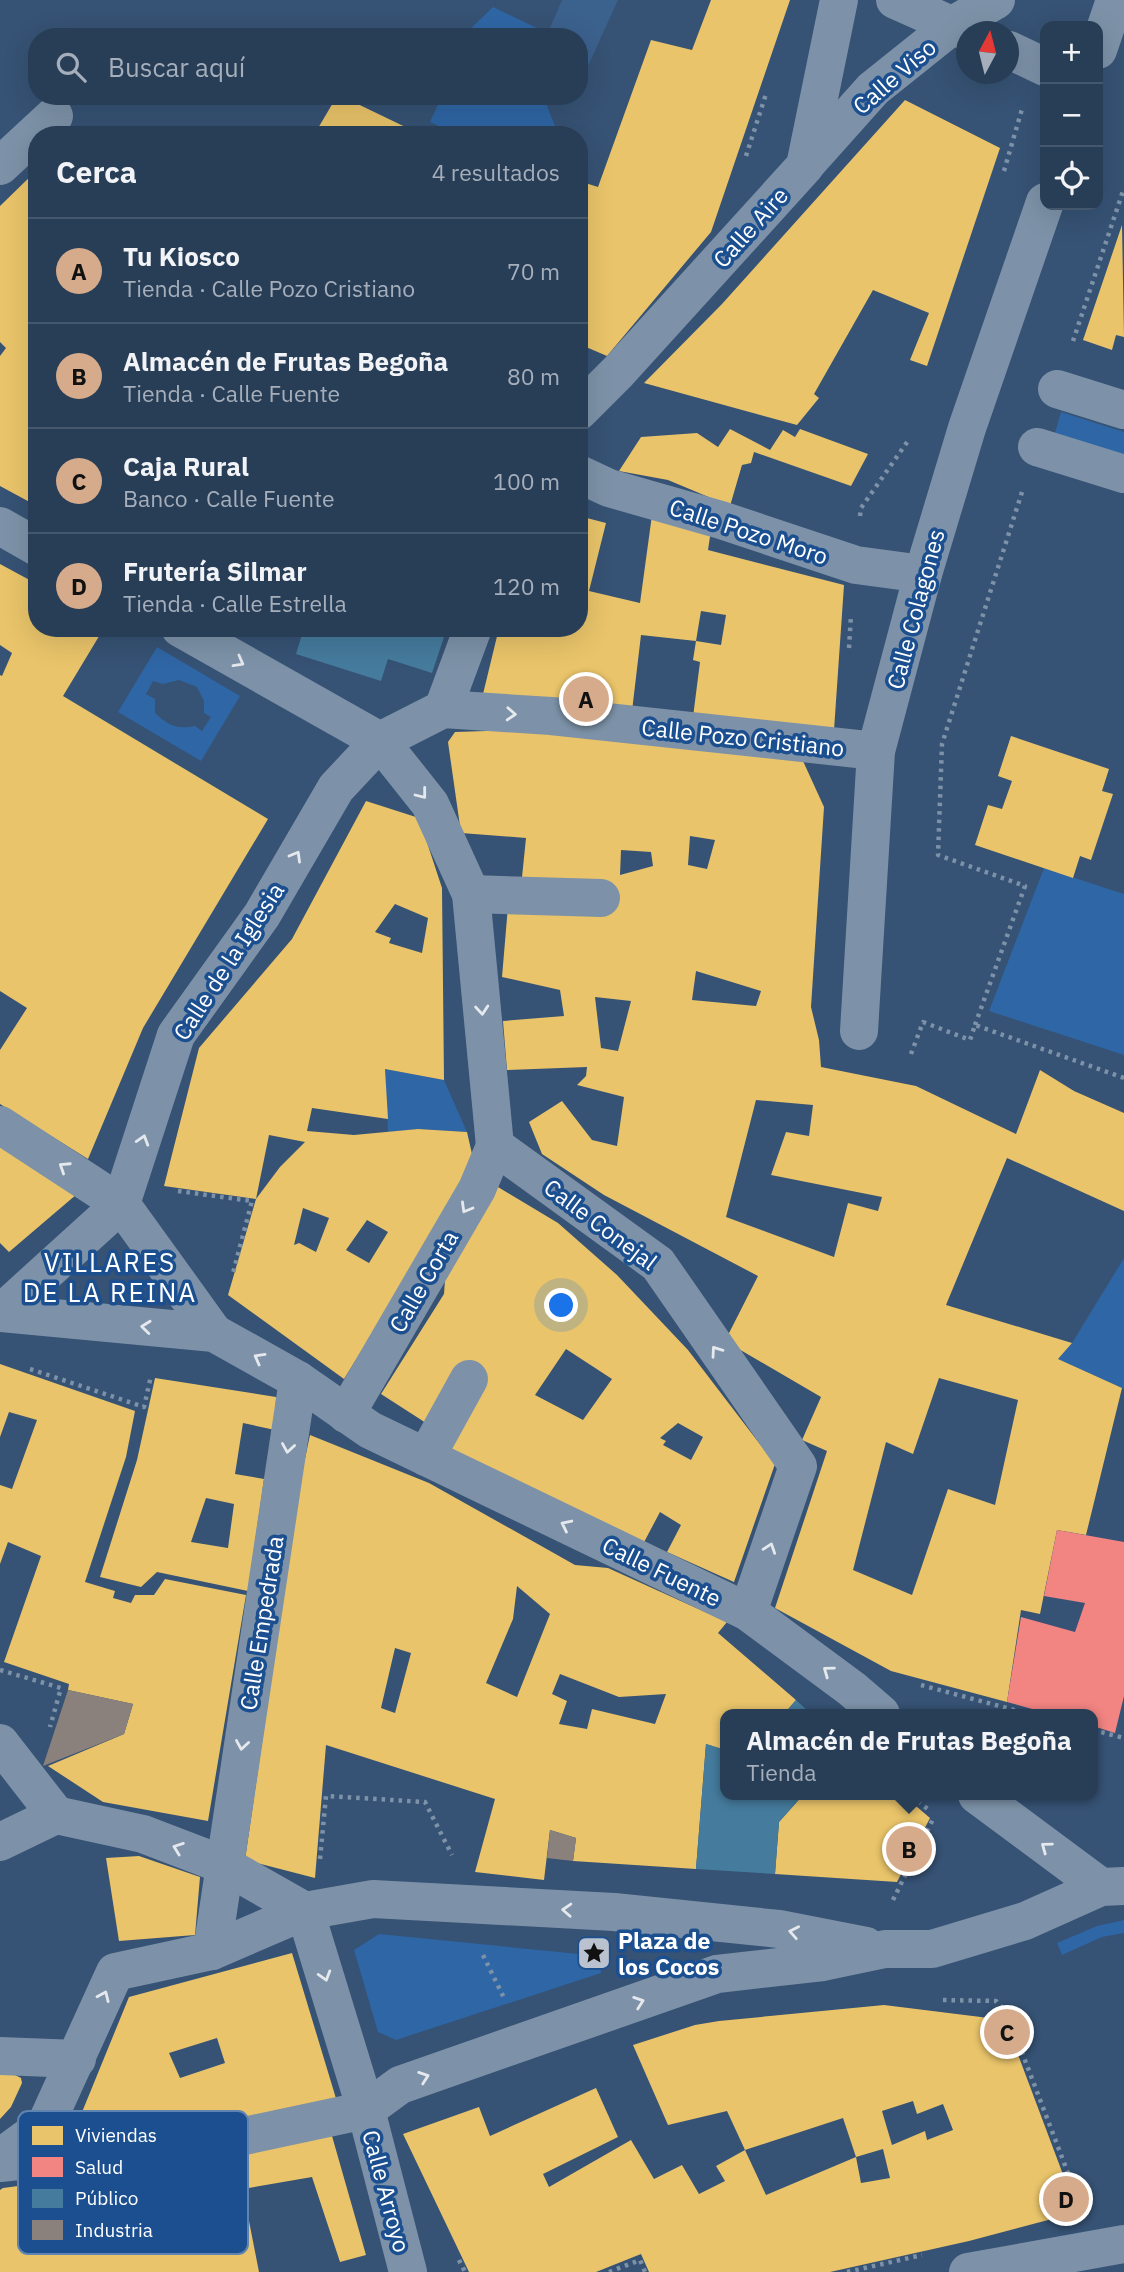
<!DOCTYPE html>
<html lang="es">
<head>
<meta charset="utf-8">
<style>
  body { margin:0; font-family:"IBM Plex Sans",sans-serif; background:#30455d; color:#f1f3f6 }
  .controls { position:absolute; right:21px; top:21px; display:grid; overflow:hidden; border-radius:14px; box-shadow:0 7px 28px #0002 }
  .controls button { width:63px; height:63px; display:grid; place-items:center; padding:0; border:0; border-bottom:2px solid #44576d; background:#283e57; color:#f1f3f6; font:35px sans-serif }
  .compass { position:absolute; left:956px; top:21px; width:63px; height:63px; border-radius:50%; background:#283e57; box-shadow:0 7px 28px #0002; rotate:7deg }
  .you { position:absolute; left:562px; top:1306px; width:24px; height:24px; margin:-18px; border:5px solid #fff; border-radius:50%; background:#1a73e8; box-shadow:0 0 0 10px #1a73e833 }
  .badge { display:grid; place-items:center; width:46px; height:46px; border-radius:50%; background:#d6ab8b; color:#111; font-size:23px; font-weight:700 }
  .pin { position:absolute; translate:-50% -50%; border:4px solid #fff; box-shadow:0 2px 7px #0006 }
  .popup { position:absolute; left:720px; top:1709px; width:378px; height:91px; box-sizing:border-box; display:grid; place-content:center; border-radius:14px; background:#283e57; filter:drop-shadow(0 2px 5px #0005); font-size:23px; white-space:nowrap; color:#a5aeba }
  .popup b { font-size:26px; color:#f1f3f6 }
  .popup::after { content:''; position:absolute; left:50%; top:100%; margin-left:-14px; border:14px solid transparent; border-top-color:#283e57 }
  .list { margin:0; padding:0; list-style:none }
  h2 { display:flex; justify-content:space-between; align-items:center; height:91px; margin:0; padding:0 28px; font-size:30px }
  h2 small { font-size:23px; font-weight:400; color:#a5aeba }
  .list li { display:grid; grid-template-columns:46px 1fr auto; gap:21px; align-items:center; box-sizing:border-box; height:105px; padding:0 28px; border-top:2px solid #44576d }
  .list b { display:block; font-size:26px; white-space:nowrap }
  .list p { margin:0; font-size:23px; white-space:nowrap; color:#a5aeba }
  .list em { font-size:23px; font-style:normal; color:#a5aeba }
  .icon { flex:none; width:38px; height:38px; fill:none; stroke:currentColor; stroke-width:2; stroke-linecap:round; stroke-linejoin:round }
  .map { position:relative; flex:none; width:1124px; height:2272px; overflow:hidden }
  .search { position:absolute; background:#283e57; box-shadow:0 7px 28px #0002; left:28px; top:28px; width:560px; height:77px; display:flex; align-items:center; gap:18px; box-sizing:border-box; padding:0 24px; border-radius:28px; color:#a5aeba; font-size:26px }
  .panel { position:absolute; background:#283e57; box-shadow:0 7px 28px #0002; left:28px; top:126px; width:560px; height:511px; border-radius:28px }
  .map>svg:first-child { display:block }
  .green { fill:#2f66a5; fill-rule:evenodd }
  .water { fill:#3b618d }
  .homes { fill:#e9c46a; fill-rule:evenodd }
  .health { fill:#f28482 }
  .public { fill:#457b9d }
  .industry { fill:#8a817c }
  .lines { fill:none; stroke-linecap:round; stroke-linejoin:round }
  .path { stroke:#7d92a8; stroke-width:4.5; stroke-dasharray:3.5 5; stroke-linecap:butt }
  .minor { stroke:#7d92a8; stroke-width:38 }
  .oneway { stroke:#e5e9ee }
  .labels { text-anchor:middle; dominant-baseline:central; stroke-width:7; stroke-linejoin:round; paint-order:stroke }
  .street-label { font-size:23px; fill:#fff; stroke:#1b4f8f }
  .poi-label { font-size:23px; font-weight:bold; fill:#fff; stroke:#1b4f8f; text-anchor:start }
  .quarter-label { font-size:26px; letter-spacing:2px; fill:#fff; stroke:#1b4f8f }
  .key { fill:#1b4f8f; stroke:#5f84b1; stroke-width:2 }
  .key-label { font-size:19px; fill:#fff }
</style>
</head>
<body>
<div class="map">
<svg width="1124" height="2272" viewBox="0 0 1124 2272">
  <rect width="100%" height="100%" fill="#365274"/>
  <g class="green">
    <path d="M493,7L539,29L535,37H462Z"/>
    <path d="M439,96H543L557,131L555,135H458L430,122L441,98Z"/>
    <path d="M1061,412L1124,432V458L1054,436Z"/>
    <path d="M157,647L240,696L201,761L118,712ZM179,680L197,687L204,701V713L211,717L202,731L195,726C177,730 168,725 155,713V699L146,694L153,681L163,684Z"/>
    <path d="M1044,868L1124,894V1055L989,1011Z"/>
    <path d="M385,1069L444,1080L467,1132L418,1129L388,1132Z"/>
    <path d="M1124,1258V1389L1058,1359L1072,1343Z"/>
    <path d="M1124,1920V1933L1102,1937L1062,1955L1057,1943L1097,1926Z"/>
    <path d="M379,1934L589,1955L600,1959L601,1973L396,2040L378,2032L354,1950Z"/>
  </g>
  <path class="water" d="M562,0H618L583,77L579,75V37H546Z"/>
  <g class="homes">
    <path d="M711,0H790L711,232L607,356L579,344V181L598,187L651,40L692,50Z"/>
    <path d="M337,96H341L422,135H314Z"/>
    <path d="M905,100L1000,148L927,366L910,360L929,313L873,290L814,394L819,398L797,425L644,383L722,304Z"/>
    <path d="M37,170V506L0,486V356L6,348L0,342V206Z"/>
    <path d="M1122,225L1124,337L1116,335L1112,350L1083,340Z"/>
    <path d="M730,429L770,450L783,430L795,437L800,429L868,454L851,486L754,452L751,463L742,465L730,506L668,480L619,471L641,437L697,433L718,447Z"/>
    <path d="M652,515L711,530L708,550L844,585L834,730L693,717L700,662L693,660L696,641L721,645L726,615L701,611L696,641L641,635L632,711L483,694L499,628H579V516L606,523L589,591L640,603Z"/>
    <path d="M0,564L37,584V628H104L63,696L268,819L143,1028L88,1159L0,1104V1050L27,1008L0,991V675L2,676L12,653L0,645Z"/>
    <path d="M518,730L803,761L824,807L811,1007L819,1040L821,1067L916,1086L1016,1134L1040,1070L1074,1091L1124,1113V1211L1007,1158L946,1305L1072,1343L1058,1359L1122,1388L1086,1535L1057,1530L1040,1614L1021,1610L1007,1702L891,1671L775,1608L827,1451L802,1440L821,1397L725,1341L758,1276L604,1195L542,1154L529,1122L562,1101L592,1140L617,1146L624,1097L577,1085L586,1076L587,1067L507,1070L503,1021L564,1016L560,990L502,977L508,906L521,887L526,838L461,833L448,742L455,732ZM690,836L715,840L707,869L688,865ZM621,850L651,852L653,866L620,875ZM696,971L761,991L756,1006L692,1000ZM595,997L631,1001L618,1051L601,1048ZM756,1100L813,1105L809,1136L786,1132L771,1175L882,1197L878,1211L848,1203L834,1257L726,1217ZM939,1378L1018,1400L995,1505L948,1489L912,1595L853,1570L886,1442L913,1454Z"/>
    <path d="M1011,736L1109,769L1102,791L1113,794L1091,860L1080,856L1073,878L975,845L988,805L1002,809L1012,781L998,776Z"/>
    <path d="M366,801L419,818L442,888L444,1080L385,1069L388,1119L312,1108L307,1131L354,1135L418,1129L467,1132L475,1167L344,1379L228,1295L256,1199L280,1167L305,1142L269,1135L256,1199L164,1186L199,1048L292,939ZM395,904L428,918L422,953L389,943L391,938L375,932ZM303,1208L329,1218L316,1252L299,1243L294,1245ZM367,1220L388,1232L369,1263L346,1250Z"/>
    <path d="M0,1147L77,1194L9,1252L0,1243Z"/>
    <path d="M493,1184L558,1223L617,1275L688,1350L775,1464L734,1582L667,1552L681,1525L660,1512L642,1546L447,1450L426,1423L381,1394L444,1294L445,1280ZM566,1349L612,1379L583,1420L535,1395ZM678,1423L703,1437L691,1460L663,1445L666,1441L660,1438Z"/>
    <path d="M0,1364L135,1411L126,1457L85,1582L115,1591L113,1598L131,1603L135,1595H154L165,1579L246,1595L208,1821L103,1802L48,1766L124,1734L133,1704L68,1690L69,1684L4,1662L41,1556L8,1542L0,1564V1485L12,1489L37,1420L9,1412L0,1437Z"/>
    <path d="M155,1378L276,1397L275,1430L243,1423L235,1474L264,1479L248,1591L157,1572L141,1587L100,1577L137,1460ZM206,1498L234,1504L228,1548L191,1542Z"/>
    <path d="M310,1435L429,1483L575,1565L608,1568L727,1622L718,1633L796,1700L784,1714H725V1750L706,1744L696,1869L573,1861L576,1838L550,1830L544,1880L475,1872L495,1799L326,1745L315,1878L245,1860L299,1487ZM517,1586L550,1614L517,1697L486,1683L513,1619ZM395,1648L411,1653L395,1713L381,1708ZM560,1674L619,1697L666,1694L655,1724L592,1709L587,1729L559,1724L567,1701L552,1694Z"/>
    <path d="M803,1795H903L930,1818L897,1882L775,1874L779,1822Z"/>
    <path d="M139,1856L200,1877L195,1935L119,1941L106,1858Z"/>
    <path d="M292,1953L338,2105L69,2144L129,1997ZM217,2038L225,2063L180,2078L169,2053Z"/>
    <path d="M884,2005L1005,2020L1073,2201L1067,2215L969,2241L830,2272H649L641,2254L596,2272H469L403,2134L479,2107L490,2136L596,2088L618,2137L543,2174L549,2187L631,2140L654,2179L682,2165L699,2194L725,2181L716,2166L745,2150L766,2195L856,2157L861,2183L890,2178L883,2149L856,2157L843,2118L745,2150L727,2111L668,2125L633,2045L695,2025L719,2021ZM913,2101L917,2114L943,2104L953,2130L927,2140L925,2131L892,2145L882,2111Z"/>
    <path d="M0,2075H15L21,2078L22,2083L11,2107L0,2119Z"/>
    <path d="M332,2136L366,2255L340,2262L312,2177L197,2197L202,2229L249,2221L259,2272H0V2190L3,2188L192,2163Z"/>
  </g>
  <path class="health" d="M1057,1530L1124,1542V1696L1115,1733L1093,1726V1714H1050L1007,1702L1021,1617L1075,1632L1085,1603L1044,1596Z"/>
  <g class="public">
    <path d="M304,628H447L432,673L388,659L381,681L296,654Z"/>
    <path d="M796,1700L811,1714H784Z"/>
    <path d="M706,1744L725,1750V1795H803L779,1822L775,1874L696,1869Z"/>
  </g>
  <g class="industry">
    <path d="M68,1690L133,1704L124,1734L43,1766Z"/>
    <path d="M550,1830L576,1838L573,1861L547,1858Z"/>
  </g>
  <g class="lines">
    <g class="path">
      <path d="M746,156L766,94"/>
      <path d="M1004,171L1022,109"/>
      <path d="M1073,341L1124,188"/>
      <path d="M860,516L861,508L910,438"/>
      <path d="M849,648L851,615"/>
      <path d="M975,1025L1025,886L938,855L942,744L1022,492"/>
      <path d="M911,1054L923,1022L970,1040L975,1025L1124,1078"/>
      <path d="M178,1191L252,1201L233,1273"/>
      <path d="M30,1369L144,1407L151,1376"/>
      <path d="M0,1670L61,1688L50,1727"/>
      <path d="M921,1685L1029,1714"/>
      <path d="M1093,1730L1124,1738"/>
      <path d="M910,1795L918,1801"/>
      <path d="M924,1795L918,1801L930,1811"/>
      <path d="M320,1859L326,1796L425,1802L452,1855"/>
      <path d="M893,1900L934,1817"/>
      <path d="M483,1955L504,1998"/>
      <path d="M943,2000L996,2001L1007,2013L1079,2202"/>
      <path d="M459,2260L465,2272"/>
      <path d="M609,2272L640,2260L645,2272"/>
      <path d="M847,2272L922,2255"/>
    </g>
    <g class="minor">
      <path d="M895,0L967,32"/>
      <path d="M1009,50L1045,67"/>
      <path d="M1098,50L1115,0"/>
      <path d="M806,164L873,89L953,25L996,0"/>
      <path d="M0,166L54,116"/>
      <path d="M1057,389L1124,410"/>
      <path d="M579,411L618,372L805,166L839,0"/>
      <path d="M1037,447L1124,474"/>
      <path d="M579,474L609,488L721,520L856,565L923,574"/>
      <path d="M0,526L37,547"/>
      <path d="M180,628L380,741L430,804L471,894L495,1146L658,1264L798,1466L748,1612"/>
      <path d="M443,709L551,716L876,751"/>
      <path d="M471,894L601,898"/>
      <path d="M859,1031L876,751L923,574L967,428L1045,202"/>
      <path d="M0,1125L121,1204L214,1333"/>
      <path d="M2,1312L121,1204L176,1035L262,915L336,788L380,741L443,709L473,628"/>
      <path d="M0,1313L214,1333L298,1380L370,1430L748,1612L852,1689L881,1714"/>
      <path d="M346,1414L477,1189L495,1146"/>
      <path d="M426,1457L469,1379"/>
      <path d="M0,1743L56,1815"/>
      <path d="M977,1795L1101,1887"/>
      <path d="M0,1842L56,1815L143,1834L224,1865L305,1911"/>
      <path d="M305,1911L366,2110L408,2272"/>
      <path d="M212,1951L298,1380"/>
      <path d="M0,2056L77,2059"/>
      <path d="M0,2158L46,2124L115,1972L212,1951L305,1911L373,1899L614,1912L779,1929L866,1946"/>
      <path d="M0,2163L235,2138L366,2110L400,2085L717,1974L823,1962L885,1949H932L1025,1921L1101,1887L1124,1886"/>
      <path d="M968,2272L1124,2244"/>
    </g>
  </g>
  <defs><path id="oneway-chevron" d="M-2-3.5L2.5 0L-2 3.5" fill="none" stroke-width="1.6" stroke-linecap="round" stroke-linejoin="round" transform="scale(1.75)"/></defs>
  <g class="oneway">
    <use href="#oneway-chevron" transform="translate(239 662) rotate(29)"/>
    <use href="#oneway-chevron" transform="translate(511 714) rotate(3)"/>
    <use href="#oneway-chevron" transform="translate(422 794) rotate(52)"/>
    <use href="#oneway-chevron" transform="translate(296 856) rotate(-60)"/>
    <use href="#oneway-chevron" transform="translate(482 1010) rotate(85)"/>
    <use href="#oneway-chevron" transform="translate(143 1140) rotate(-73)"/>
    <use href="#oneway-chevron" transform="translate(64 1167) rotate(-147)"/>
    <use href="#oneway-chevron" transform="translate(466 1208) rotate(120)"/>
    <use href="#oneway-chevron" transform="translate(146 1327) rotate(-174)"/>
    <use href="#oneway-chevron" transform="translate(716 1351) rotate(-125)"/>
    <use href="#oneway-chevron" transform="translate(259 1358) rotate(-151)"/>
    <use href="#oneway-chevron" transform="translate(288 1448) rotate(99)"/>
    <use href="#oneway-chevron" transform="translate(566 1525) rotate(-154)"/>
    <use href="#oneway-chevron" transform="translate(770 1548) rotate(-71)"/>
    <use href="#oneway-chevron" transform="translate(828 1671) rotate(-144)"/>
    <use href="#oneway-chevron" transform="translate(242 1745) rotate(99)"/>
    <use href="#oneway-chevron" transform="translate(1046 1847) rotate(-144)"/>
    <use href="#oneway-chevron" transform="translate(178 1848) rotate(-160)"/>
    <use href="#oneway-chevron" transform="translate(567 1910) rotate(-177)"/>
    <use href="#oneway-chevron" transform="translate(794 1932) rotate(-169)"/>
    <use href="#oneway-chevron" transform="translate(325 1976) rotate(73)"/>
    <use href="#oneway-chevron" transform="translate(104 1996) rotate(-66)"/>
    <use href="#oneway-chevron" transform="translate(639 2002) rotate(-19)"/>
    <use href="#oneway-chevron" transform="translate(424 2077) rotate(-19)"/>
  </g>
  <defs>
    <g id="sight-square" transform="scale(1.75)"><rect x="-9" y="-9" width="18" height="18" rx="4" fill="#b9c2ce" stroke="#1b4f8f"/><path d="M0-6L1.8-2.2L6-1.7L2.9 1.2L3.7 5.4L0 3.3L-3.7 5.4L-2.9 1.2L-6-1.7L-1.8-2.2Z" fill="#111"/></g>
  </defs>
  <g fill-rule="evenodd">
    <use href="#sight-square" x="594" y="1953"/>
  </g>
  <g class="labels">
    <g class="street-label">
      <text transform="translate(894 76) rotate(-41)">Calle Viso</text>
      <text transform="translate(750 227) rotate(-48)">Calle Aire</text>
      <text transform="translate(749 531) rotate(18)">Calle Pozo Moro</text>
      <text transform="translate(915 609) rotate(-75)">Calle Colagones</text>
      <text transform="translate(743 737) rotate(6)">Calle Pozo Cristiano</text>
      <text transform="translate(228 961) rotate(-57)">Calle de la Iglesia</text>
      <text transform="translate(601 1224) rotate(37)">Calle Conejal</text>
      <text transform="translate(423 1281) rotate(-60)">Calle Corta</text>
      <text transform="translate(662 1571) rotate(26)">Calle Fuente</text>
      <text transform="translate(261 1623) rotate(-81)">Calle Empedrada</text>
      <text transform="translate(387 2191) rotate(75)">Calle Arroyo</text>
    </g>
    <g class="poi-label">
      <text x="618" y="1940">Plaza de<tspan x="618" dy="26">los Cocos</tspan></text>
    </g>
    <g class="quarter-label">
      <text x="110" y="1262">VILLARES<tspan x="110" dy="30">DE LA REINA</tspan></text>
    </g>
  </g>
  <rect x="18" y="2111" width="230" height="143" rx="10" class="key"/>
  <rect x="32" y="2126" width="31" height="19" fill="#e9c46a"/>
  <rect x="32" y="2157" width="31" height="20" fill="#f28482"/>
  <rect x="32" y="2189" width="31" height="19" fill="#457b9d"/>
  <rect x="32" y="2220" width="31" height="20" fill="#8a817c"/>
  <g class="key-label">
    <text x="75" y="2142">Viviendas</text>
    <text x="75" y="2174">Salud</text>
    <text x="75" y="2205">Público</text>
    <text x="75" y="2237">Industria</text>
  </g>
</svg>
<div class="controls">
<button>+</button>
<button>−</button>
<button><svg class="icon" aria-label="locate" viewBox="0 0 24 24"><circle cx="12" cy="12" r="6"/><path d="M12 2v4M12 18v4M2 12h4M18 12h4"/></svg></button>
</div>
<svg class="compass" viewBox="-18 -18 36 36"><path d="M0-13l5 13h-10z" fill="#e53935"/><path d="M0 13l5-13h-10z" fill="#a5aeba"/></svg>
<div class="you"></div>
<div class="pin badge" style="left:586px;top:699px">A</div>
<div class="pin badge" style="left:909px;top:1849px">B</div>
<div class="popup"><b>Almacén de Frutas Begoña</b>Tienda</div>
<div class="pin badge" style="left:1007px;top:2032px">C</div>
<div class="pin badge" style="left:1066px;top:2199px">D</div>
<div class="search"><svg class="icon" aria-label="search" viewBox="0 0 24 24"><circle cx="10" cy="10" r="6"/><path d="M15 15l6 6"/></svg>Buscar aquí</div>
<section class="panel">
<h2>Cerca<small>4 resultados</small></h2>
<ul class="list">
<li><span class="badge">A</span><div><b>Tu Kiosco</b><p>Tienda · Calle Pozo Cristiano</p></div><em>70 m</em></li>
<li><span class="badge">B</span><div><b>Almacén de Frutas Begoña</b><p>Tienda · Calle Fuente</p></div><em>80 m</em></li>
<li><span class="badge">C</span><div><b>Caja Rural</b><p>Banco · Calle Fuente</p></div><em>100 m</em></li>
<li><span class="badge">D</span><div><b>Frutería Silmar</b><p>Tienda · Calle Estrella</p></div><em>120 m</em></li>
</ul>
</section>
</div>
</body>
</html>
